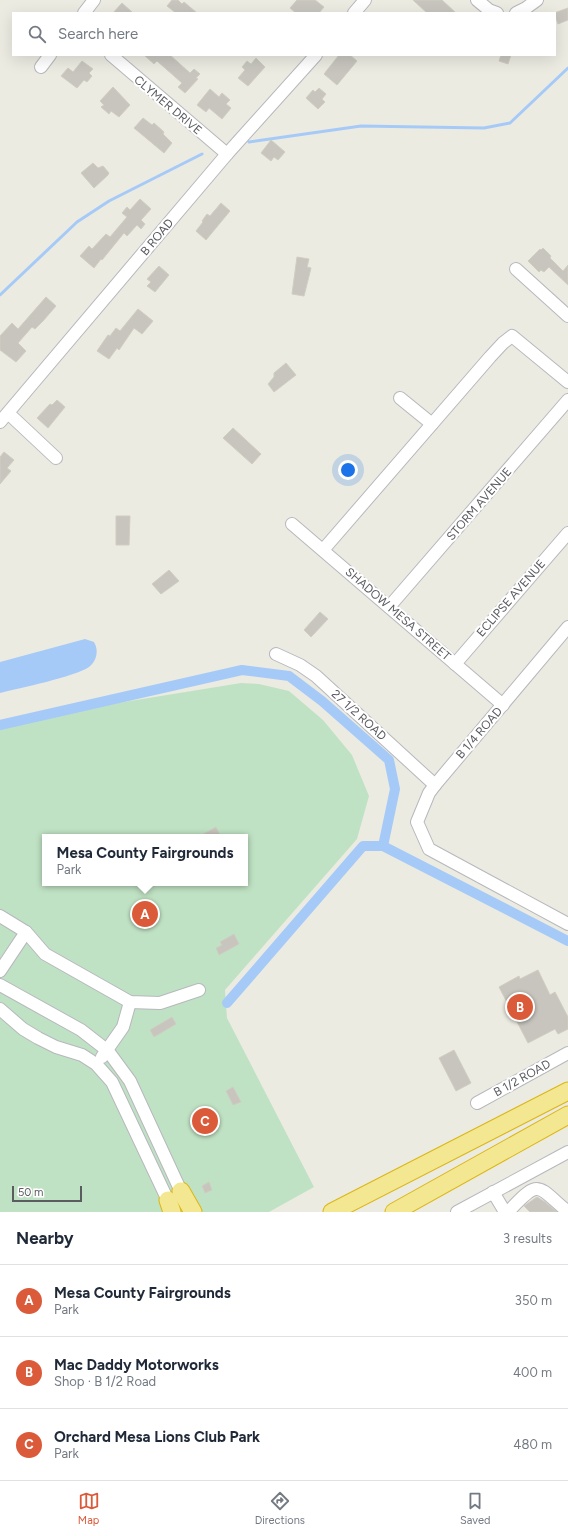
<!DOCTYPE html>
<html lang="en">
<head>
<meta charset="utf-8">
<style>
  body { margin:0; font-family:Figtree,sans-serif; background:#f6f6f7; color:#1f2937 }
  .scale { position:absolute; left:12px; bottom:10px; width:70px; box-sizing:border-box; padding-left:4px; border:2px solid #5a5c61; border-top:0; font-size:11px; line-height:14px; white-space:nowrap; color:#5a5c61; -webkit-text-stroke:3px #fff; paint-order:stroke }
  .you { position:absolute; left:348px; top:470px; width:14px; height:14px; margin:-10px; border:3px solid #fff; border-radius:50%; background:#1a73e8; box-shadow:0 0 0 6px #1a73e833 }
  .badge { display:grid; place-items:center; width:26px; height:26px; border-radius:50%; background:#da5a39; color:#fff; font-size:13px; font-weight:700 }
  .pin { position:absolute; translate:-50% -50%; border:2px solid #fff; box-shadow:0 1px 4px #0006 }
  .popup { position:absolute; left:42px; top:834px; width:206px; height:52px; box-sizing:border-box; display:grid; place-content:center; border-radius:0px; background:#fff; filter:drop-shadow(0 1px 3px #0005); font-size:13px; white-space:nowrap; color:#747a83 }
  .popup b { font-size:15px; color:#1f2937 }
  .popup::after { content:''; position:absolute; left:50%; top:100%; margin-left:-8px; border:8px solid transparent; border-top-color:#fff }
  .list { margin:0; padding:0; list-style:none }
  h2 { display:flex; justify-content:space-between; align-items:center; height:52px; margin:0; padding:0 16px; font-size:17px }
  h2 small { font-size:13px; font-weight:400; color:#747a83 }
  .list li { display:grid; grid-template-columns:26px 1fr auto; gap:12px; align-items:center; box-sizing:border-box; height:72px; padding:0 16px; border-top:1px solid #e0e1e3 }
  .list b { display:block; font-size:15px; white-space:nowrap }
  .list p { margin:0; font-size:13px; white-space:nowrap; color:#747a83 }
  .list em { font-size:13px; font-style:normal; color:#747a83 }
  .icon { flex:none; width:22px; height:22px; fill:none; stroke:currentColor; stroke-width:2; stroke-linecap:round; stroke-linejoin:round }
  .map { position:relative; flex:none; width:568px; height:1212px; overflow:hidden }
  .search { position:absolute; background:#fff; box-shadow:0 4px 16px #0002; left:12px; right:12px; top:12px; height:44px; display:flex; align-items:center; gap:10px; box-sizing:border-box; padding:0 14px; border-radius:0px; color:#747a83; font-size:15px }
  .sheet { height:268px; background:#fff }
  nav { display:flex; justify-content:space-around; align-items:center; box-sizing:border-box; height:56px; border-top:1px solid #e0e1e3; background:#fff; font-size:11px; color:#747a83 }
  nav a { display:grid; justify-items:center; gap:2px }
  nav .on { color:#da5a39 }
  .map>svg:first-child { display:block }
  .green { fill:#c0e2c4; fill-rule:evenodd }
  .water { fill:#a6caf7 }
  .lines { fill:none; stroke-linecap:round; stroke-linejoin:round }
  .stream { stroke:#a6caf7; stroke-width:3 }
  .canal { stroke:#a6caf7; stroke-width:10 }
  .building { fill:#c7c5be; stroke:#d0cdc1 }
  .minor-casing { stroke:#b7b8bd; stroke-width:14 }
  .highway-casing { stroke:#dbb613; stroke-width:19 }
  .minor { stroke:#fff; stroke-width:12 }
  .highway { stroke:#f4e791; stroke-width:17 }
  .labels { text-anchor:middle; dominant-baseline:central; stroke-width:4; stroke-linejoin:round; paint-order:stroke }
  .street-label { font-size:12px; fill:#5a5c61; stroke:#fff }
</style>
</head>
<body>
<div class="map">
<svg width="568" height="1212" viewBox="0 0 568 1212">
  <rect width="100%" height="100%" fill="#ecebe2"/>
  <path class="green" d="M241,683L259,684L289,691L323,720L352,755L369,796L357,839L225,990L227,1018L314,1187L269,1212H0V722ZM45,837H245V883H45Z"/>
  <path class="water" d="M85,639L94,642C99,650 97,661 89,667C74,677 20,688 0,693V662Z"/>
  <g class="lines">
    <g class="stream">
      <path d="M249,142L361,126L484,128L510,123L568,68"/>
      <path d="M0,295L77,222L109,201L202,154"/>
    </g>
    <g class="canal">
      <path d="M0,725L242,670L289,676L322,701L389,760L395,789L383,846"/>
      <path d="M227,1003L363,846H383L568,941"/>
    </g>
  </g>
  <g class="building">
    <path d="M172,0H178L182,4L184,2L197,13H176L167,6Z"/>
    <path d="M297,0H315L324,7L319,13H296L290,8Z"/>
    <path d="M413,0H442L456,13H427Z"/>
    <path d="M122,3L133,13H113Z"/>
    <path d="M568,8V20L558,24L554,13Z"/>
    <path d="M144,55H170L190,73L194,69L200,74L196,78L198,79L185,93L178,87L182,83L157,61L154,64Z"/>
    <path d="M339,55H350L357,61L337,85L324,74Z"/>
    <path d="M501,55H511L508,64L499,61Z"/>
    <path d="M256,58L265,67L248,86L238,78L245,70L242,67L247,61L251,64Z"/>
    <path d="M82,61L93,69L89,73L92,76L87,82L84,80L77,88L61,76L68,68L73,72Z"/>
    <path d="M113,87L130,105L119,117L111,111L109,114L101,107L104,105L100,101Z"/>
    <path d="M319,88L326,94L322,99L325,102L318,109L306,98L313,90L315,92Z"/>
    <path d="M210,89L219,97L222,93L230,100L226,104L231,108L222,119L209,108L206,112L197,105Z"/>
    <path d="M143,118L152,125L154,123L164,132L163,134L172,143L164,153L134,128Z"/>
    <path d="M271,140L285,152L278,160L274,157L271,161L261,153Z"/>
    <path d="M93,163L98,168L103,166L109,173L108,175L94,188L81,173Z"/>
    <path d="M140,199L151,209L141,220L145,224L141,229L137,225L127,236L124,233L102,260L101,259L94,268L80,256L89,246L92,249L106,234L110,237L127,217L122,213L127,207L130,210Z"/>
    <path d="M221,203L230,211L206,240L196,231L203,222L202,221L207,214L210,216Z"/>
    <path d="M543,248L551,256L550,258L563,271L568,265V285L549,267L544,272L541,270L539,272L528,261L540,249L541,250Z"/>
    <path d="M297,257L309,259L307,267L311,268L304,296L292,294Z"/>
    <path d="M159,266L169,275L155,292L147,286L151,282L147,279Z"/>
    <path d="M46,297L56,306L43,321L35,329L32,327L18,343L26,351L16,362L0,350V336L12,323L18,329Z"/>
    <path d="M138,309L153,321L142,334L134,328L119,350L117,348L109,359L97,351L108,335L110,336L116,328L120,331Z"/>
    <path d="M286,363L296,375L274,392L268,384L274,377V373Z"/>
    <path d="M57,400L65,407L48,428L37,418L50,404L52,405Z"/>
    <path d="M233,428L261,454L252,464L223,438Z"/>
    <path d="M4,452L14,460L7,468L11,471L0,484V457Z"/>
    <path d="M116,516H130L129,545H116Z"/>
    <path d="M169,570L179,581L161,594L152,584Z"/>
    <path d="M320,612L328,619L311,637L304,630Z"/>
    <path d="M216,827L221,837H198Z"/>
    <path d="M234,934L239,944L219,955L216,948L222,945L220,942Z"/>
    <path d="M538,970L550,995L555,992L568,1017V1029L558,1034L555,1029L528,1043L499,987L519,976L520,979Z"/>
    <path d="M172,1017L176,1024L154,1037L150,1030Z"/>
    <path d="M454,1050L471,1083L456,1091L439,1058Z"/>
    <path d="M233,1087L241,1102L233,1105L226,1091Z"/>
    <path d="M209,1182L212,1190L205,1193L202,1186Z"/>
    <path d="M537,1197L545,1202L557,1212H530L524,1206Z"/>
  </g>
  <g class="lines">
    <g class="minor-casing">
      <g id="minor">
        <path d="M477,0L489,10L497,13"/>
        <path d="M84,13L94,0"/>
        <path d="M354,13L365,0"/>
        <path d="M516,13L526,8L537,0"/>
        <path d="M111,55L227,154"/>
        <path d="M41,67L50,55"/>
        <path d="M516,269L568,316"/>
        <path d="M400,398L432,424"/>
        <path d="M8,413L56,458"/>
        <path d="M0,422L227,154L316,55"/>
        <path d="M292,524L503,705"/>
        <path d="M323,550L490,357L503,343L512,336L568,382"/>
        <path d="M389,607L568,400"/>
        <path d="M568,627L435,785L429,793L417,822L429,849L568,924"/>
        <path d="M276,654L300,665L316,676L435,785"/>
        <path d="M455,664L568,533"/>
        <path d="M0,916L26,932L45,954L130,1002L160,1003L199,990"/>
        <path d="M0,971L26,932"/>
        <path d="M0,985L81,1030L108,1051L130,1081L184,1198"/>
        <path d="M0,1009L23,1029L38,1038L56,1047L82,1055L96,1064L112,1082L171,1207"/>
        <path d="M102,1057L123,1027L130,1002"/>
        <path d="M477,1103L568,1053"/>
        <path d="M493,1192L505,1212"/>
        <path d="M457,1212L568,1152"/>
        <path d="M508,1212C540,1178 536,1185 568,1212"/>
      </g>
    </g>
    <g class="highway-casing">
      <g id="highway">
        <path d="M181,1191L193,1212"/>
        <path d="M168,1200L172,1212"/>
        <path d="M332,1212L568,1091"/>
        <path d="M394,1212L568,1115"/>
      </g>
    </g>
    <use href="#minor" class="minor"/>
    <use href="#highway" class="highway"/>
  </g>
  <g class="labels">
    <g class="street-label">
      <text transform="translate(168 105) rotate(40)">CLYMER DRIVE</text>
      <text transform="translate(157 237) rotate(-50)">B ROAD</text>
      <text transform="translate(479 504) rotate(-49)">STORM AVENUE</text>
      <text transform="translate(511 598) rotate(-49)">ECLIPSE AVENUE</text>
      <text transform="translate(398 614) rotate(41)">SHADOW MESA STREET</text>
      <text transform="translate(359 715) rotate(42)">27 1/2 ROAD</text>
      <text transform="translate(479 733) rotate(-49)">B 1/4 ROAD</text>
      <text transform="translate(522 1078) rotate(-29)">B 1/2 ROAD</text>
    </g>
  </g>
</svg>
<div class="scale">50 m</div>
<div class="you"></div>
<div class="pin badge" style="left:145px;top:914px">A</div>
<div class="popup"><b>Mesa County Fairgrounds</b>Park</div>
<div class="pin badge" style="left:520px;top:1007px">B</div>
<div class="pin badge" style="left:205px;top:1121px">C</div>
<div class="search"><svg class="icon" aria-label="search" viewBox="0 0 24 24"><circle cx="10" cy="10" r="6"/><path d="M15 15l6 6"/></svg>Search here</div>
</div>
<section class="sheet">
<h2>Nearby<small>3 results</small></h2>
<ul class="list">
<li><span class="badge">A</span><div><b>Mesa County Fairgrounds</b><p>Park</p></div><em>350 m</em></li>
<li><span class="badge">B</span><div><b>Mac Daddy Motorworks</b><p>Shop · B 1/2 Road</p></div><em>400 m</em></li>
<li><span class="badge">C</span><div><b>Orchard Mesa Lions Club Park</b><p>Park</p></div><em>480 m</em></li>
</ul>
</section>
<nav>
<a class="on"><svg class="icon" aria-label="map" viewBox="0 0 24 24"><path d="M3 6l6-2 6 2 6-2v14l-6 2-6-2-6 2zM9 4v14M15 6v14"/></svg>Map</a>
<a><svg class="icon" aria-label="directions" viewBox="0 0 24 24"><path d="M12 3l9 9-9 9-9-9zM9 14v-3h6M13 9l2 2-2 2"/></svg>Directions</a>
<a><svg class="icon" aria-label="saved" viewBox="0 0 24 24"><path d="M7 4h10v16l-5-4-5 4z"/></svg>Saved</a>
</nav>
</body>
</html>
